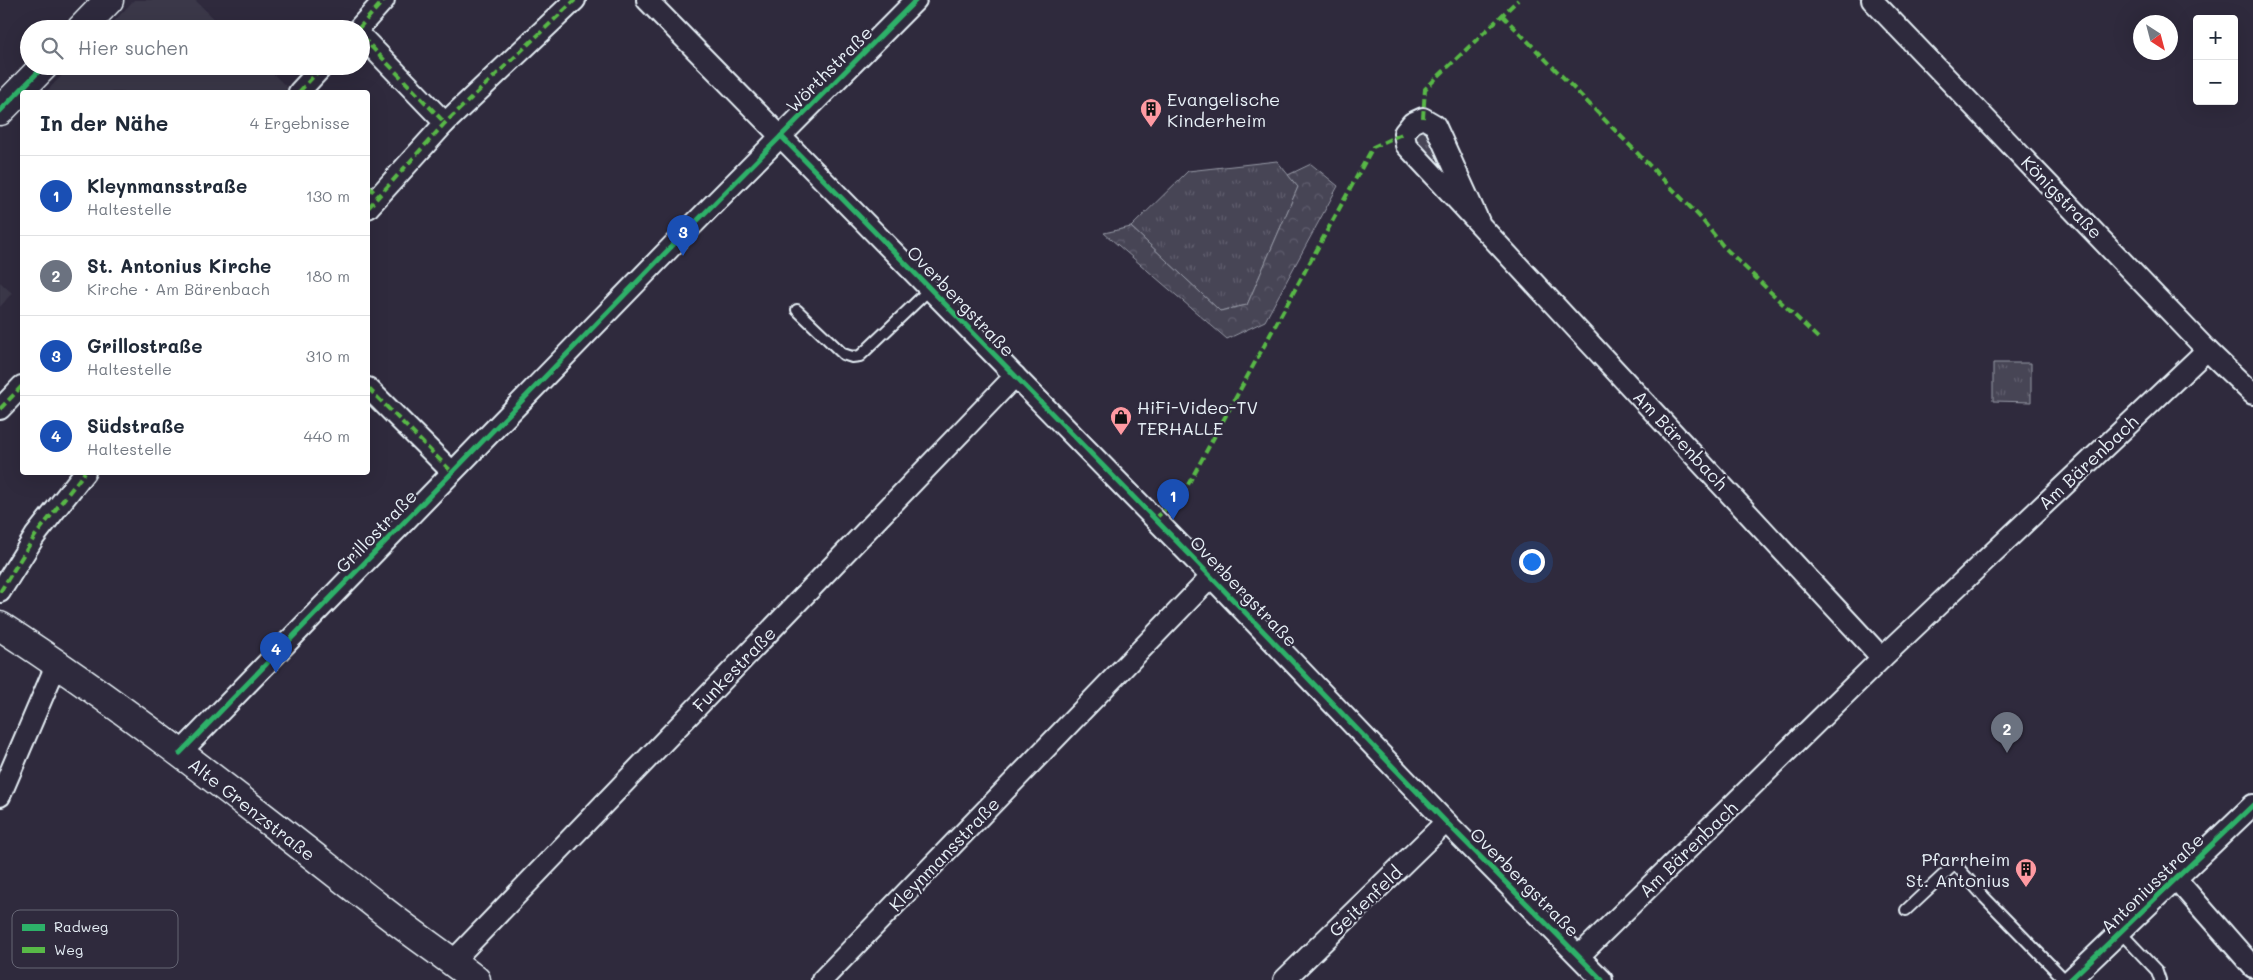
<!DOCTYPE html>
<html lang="de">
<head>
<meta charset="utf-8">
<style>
  body { margin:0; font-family:Mali,sans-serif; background:#f2f2f3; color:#1f2937 }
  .controls { position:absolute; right:15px; top:15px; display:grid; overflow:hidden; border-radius:5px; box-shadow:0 5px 20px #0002 }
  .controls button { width:45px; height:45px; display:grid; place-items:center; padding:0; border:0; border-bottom:1px solid #e0e1e3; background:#fff; color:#1f2937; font:25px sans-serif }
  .compass { position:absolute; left:2133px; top:15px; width:45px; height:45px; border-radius:50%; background:#fff; box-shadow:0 5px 20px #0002; rotate:144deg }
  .you { position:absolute; left:1531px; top:561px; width:18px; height:18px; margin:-12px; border:4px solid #fff; border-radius:50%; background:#1a73e8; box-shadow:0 0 0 8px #1a73e833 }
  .badge { display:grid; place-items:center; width:32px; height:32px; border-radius:50%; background:#1a73e8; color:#fff; font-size:16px; font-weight:700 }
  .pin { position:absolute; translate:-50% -41px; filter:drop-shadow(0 1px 2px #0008) }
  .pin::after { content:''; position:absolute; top:26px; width:18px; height:15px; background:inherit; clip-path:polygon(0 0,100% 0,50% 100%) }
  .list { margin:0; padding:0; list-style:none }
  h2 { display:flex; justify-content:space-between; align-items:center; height:65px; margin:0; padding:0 20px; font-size:21px }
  h2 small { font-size:16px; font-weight:400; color:#747a83 }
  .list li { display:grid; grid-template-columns:32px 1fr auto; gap:15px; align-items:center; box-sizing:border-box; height:80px; padding:0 20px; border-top:1px solid #e0e1e3 }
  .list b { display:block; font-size:19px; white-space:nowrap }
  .list p { margin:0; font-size:16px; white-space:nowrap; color:#747a83 }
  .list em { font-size:16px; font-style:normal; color:#747a83 }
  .icon { flex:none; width:28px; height:28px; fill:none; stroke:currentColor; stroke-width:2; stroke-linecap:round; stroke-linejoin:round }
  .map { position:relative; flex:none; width:2253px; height:980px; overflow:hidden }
  .search { position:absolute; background:#fff; box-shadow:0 5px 20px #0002; left:20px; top:20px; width:350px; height:55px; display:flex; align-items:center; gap:12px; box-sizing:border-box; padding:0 18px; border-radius:28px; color:#747a83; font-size:19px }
  .panel { position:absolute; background:#fff; box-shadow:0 5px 20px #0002; left:20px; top:90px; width:350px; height:385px; border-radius:5px }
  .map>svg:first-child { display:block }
  .built { fill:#3b3749 }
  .grass { fill:url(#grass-tufts); stroke:#979aa6 }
  .forest { fill:url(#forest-crowns); stroke:#979aa6 }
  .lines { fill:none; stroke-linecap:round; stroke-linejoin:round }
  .lane-casing { stroke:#e8f1f8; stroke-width:14 }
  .street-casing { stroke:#e8f1f8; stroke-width:24 }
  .secondary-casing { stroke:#e8f1f8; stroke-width:31 }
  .lane { stroke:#2f2a3d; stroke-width:10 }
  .street { stroke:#2f2a3d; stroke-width:20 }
  .secondary { stroke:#2f2a3d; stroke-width:28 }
  .quiet { stroke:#58b947; stroke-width:4; stroke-dasharray:8 4; stroke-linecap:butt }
  .cycleway-casing { stroke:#2f2a3d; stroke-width:8 }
  .cycleway { stroke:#2db169; stroke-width:5 }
  .labels { text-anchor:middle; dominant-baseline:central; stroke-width:4.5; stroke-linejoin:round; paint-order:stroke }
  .street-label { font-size:18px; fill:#e8f1f8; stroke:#2f2a3d }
  .poi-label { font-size:18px; fill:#e8f1f8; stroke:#2f2a3d; text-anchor:start }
  .key { fill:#2f2a3d; stroke:#666675; stroke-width:1 }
  .key-label { font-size:14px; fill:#e8f1f8 }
</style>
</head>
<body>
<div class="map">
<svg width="2253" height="980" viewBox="0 0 2253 980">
  <defs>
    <pattern id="grass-tufts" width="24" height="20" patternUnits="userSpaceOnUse" patternTransform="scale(1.25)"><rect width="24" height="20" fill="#464455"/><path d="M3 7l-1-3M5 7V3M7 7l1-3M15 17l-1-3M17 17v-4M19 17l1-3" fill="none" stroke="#615f6e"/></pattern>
    <pattern id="forest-crowns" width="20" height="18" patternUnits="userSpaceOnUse" patternTransform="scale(1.25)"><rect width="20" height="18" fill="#464455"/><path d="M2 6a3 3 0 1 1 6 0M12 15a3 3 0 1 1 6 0" fill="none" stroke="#615f6e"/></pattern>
  </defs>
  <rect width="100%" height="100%" fill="#2f2a3d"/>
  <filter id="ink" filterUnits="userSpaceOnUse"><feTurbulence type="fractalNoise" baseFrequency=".02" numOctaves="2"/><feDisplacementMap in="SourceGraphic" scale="10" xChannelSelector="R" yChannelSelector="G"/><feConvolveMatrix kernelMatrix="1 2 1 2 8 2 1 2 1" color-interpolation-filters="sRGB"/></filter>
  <g filter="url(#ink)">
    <g class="built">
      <path d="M134,0H195L225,29H107Z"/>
      <path d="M71,66H265L289,89L286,92H46Z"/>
      <path d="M0,282L12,293L0,307Z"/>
    </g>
    <g class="grass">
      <path d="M1426,126L1440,155L1434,159L1429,158L1414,142V130Z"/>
      <path d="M1277,161L1298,187L1247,305L1220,311L1131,227L1188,171Z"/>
      <path d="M1993,363H2031V402L1993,401Z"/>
    </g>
    <path class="forest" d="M1311,164L1338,186L1265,321L1227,339L1104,233L1131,227L1220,311L1247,305L1298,187L1288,175Z"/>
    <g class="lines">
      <g class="lane-casing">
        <g id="lane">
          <path d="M797,310L843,354L852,357L860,356L930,289"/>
          <path d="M1906,910L1955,864L1984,897L2065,980"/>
          <path d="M2120,932L2157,971L2160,980"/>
        </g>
      </g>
      <g class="street-casing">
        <g id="street">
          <path d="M647,0L1194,559L1446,822L1602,980"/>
          <path d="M1872,0L2207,350L2253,394"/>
          <path d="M358,29L384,0"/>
          <path d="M361,40H365L445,123"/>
          <path d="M299,92L323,66"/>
          <path d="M368,208L445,123L575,0"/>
          <path d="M1479,222L1435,125L1423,118L1412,123L1404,133L1406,145L1882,658"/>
          <path d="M368,388L452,472"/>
          <path d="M0,409L22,386"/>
          <path d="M0,592L35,536L85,472"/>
          <path d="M180,753L672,246L916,0"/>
          <path d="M0,796L57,663"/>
          <path d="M2176,879L2253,967"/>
          <path d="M1579,956L1882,658L2207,350"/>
          <path d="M452,962L1015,376"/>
          <path d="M822,980L1211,577"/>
          <path d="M1284,980L1446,822"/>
          <path d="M2070,980L2253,805"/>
        </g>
      </g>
      <g class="secondary-casing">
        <g id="secondary">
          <path d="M81,29L109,0"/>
          <path d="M0,111L44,66"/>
          <path d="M0,626C131,711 253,809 376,905C408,931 443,954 476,980"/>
        </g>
      </g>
      <use href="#lane" class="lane"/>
      <use href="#street" class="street"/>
      <use href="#secondary" class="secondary"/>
      <g class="quiet">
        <path d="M1502,15L1699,216L1723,246L1818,338"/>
        <path d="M358,29L384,0"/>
        <path d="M361,40H365L445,123"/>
        <path d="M299,92L323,66"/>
        <path d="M1423,118L1425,89L1518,0"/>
        <path d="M368,186L378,196"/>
        <path d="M368,208L445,123L575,0"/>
        <path d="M368,388L452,472"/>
        <path d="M0,409L22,386"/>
        <path d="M1155,519L1184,492L1373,147L1404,133"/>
        <path d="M0,592L35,536L85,472"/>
      </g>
      <g class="cycleway-casing">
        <g id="cycleway">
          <path d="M0,111L44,66"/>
          <path d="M781,136L1194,559L1446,822L1602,980"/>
          <path d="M180,753L672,246L916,0"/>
          <path d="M2070,980L2253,805"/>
        </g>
      </g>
      <use href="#cycleway" class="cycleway"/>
    </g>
  </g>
  <defs>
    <g id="building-pin" transform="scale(1.125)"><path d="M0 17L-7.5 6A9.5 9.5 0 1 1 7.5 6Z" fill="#ff9aa2" stroke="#2f2a3d"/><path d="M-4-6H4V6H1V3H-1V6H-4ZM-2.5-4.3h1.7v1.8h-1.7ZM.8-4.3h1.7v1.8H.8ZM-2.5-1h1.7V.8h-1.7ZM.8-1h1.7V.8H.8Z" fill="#111"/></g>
    <g id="shop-pin" transform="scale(1.125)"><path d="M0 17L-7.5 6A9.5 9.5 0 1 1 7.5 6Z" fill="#ff9aa2" stroke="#2f2a3d"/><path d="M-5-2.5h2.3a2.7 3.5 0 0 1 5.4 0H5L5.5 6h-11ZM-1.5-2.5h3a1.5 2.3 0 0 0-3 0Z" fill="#111"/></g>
  </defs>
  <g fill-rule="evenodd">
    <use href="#building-pin" x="1151" y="109"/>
    <use href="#shop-pin" x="1121" y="417"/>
    <use href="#building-pin" x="2026" y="869"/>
  </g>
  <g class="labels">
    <g class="street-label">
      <text transform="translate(829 69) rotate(-45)">Wörthstraße</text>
      <text transform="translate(2062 197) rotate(46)">Königstraße</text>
      <text transform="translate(961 301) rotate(46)">Overbergstraße</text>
      <text transform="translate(1681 440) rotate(47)">Am Bärenbach</text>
      <text transform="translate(2088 462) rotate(-43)">Am Bärenbach</text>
      <text transform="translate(376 531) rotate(-46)">Grillostraße</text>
      <text transform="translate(1244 591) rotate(46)">Overbergstraße</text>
      <text transform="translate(734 669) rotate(-46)">Funkestraße</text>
      <text transform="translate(252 809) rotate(38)">Alte Grenzstraße</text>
      <text transform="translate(1688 849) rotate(-44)">Am Bärenbach</text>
      <text transform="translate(944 854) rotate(-46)">Kleynmansstraße</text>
      <text transform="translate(1525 882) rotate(45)">Overbergstraße</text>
      <text transform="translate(2152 883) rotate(-44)">Antoniusstraße</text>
      <text transform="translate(1365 901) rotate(-44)">Geitenfeld</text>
    </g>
    <g class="poi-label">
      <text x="1167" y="99">Evangelische<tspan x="1167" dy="21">Kinderheim</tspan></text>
      <text x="1137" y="407">HiFi-Video-TV<tspan x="1137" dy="21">TERHALLE</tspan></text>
      <text x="2010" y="859" text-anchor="end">Pfarrheim<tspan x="2010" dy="21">St. Antonius</tspan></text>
    </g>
  </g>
  <rect x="12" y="910" width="166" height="58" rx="8" class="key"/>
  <rect x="22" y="924" width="23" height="7" fill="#2db169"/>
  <rect x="22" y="947" width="23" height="6" fill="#58b947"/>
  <g class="key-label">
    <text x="54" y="932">Radweg</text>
    <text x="54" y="955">Weg</text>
  </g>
</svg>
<div class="controls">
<button>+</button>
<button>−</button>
</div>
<svg class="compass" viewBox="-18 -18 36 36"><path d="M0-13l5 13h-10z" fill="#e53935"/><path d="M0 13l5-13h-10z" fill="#747a83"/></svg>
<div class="you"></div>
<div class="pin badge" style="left:1173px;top:520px;background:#1a4fb4">1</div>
<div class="pin badge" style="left:2007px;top:753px;background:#6b7280">2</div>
<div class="pin badge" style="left:683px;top:256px;background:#1a4fb4">3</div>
<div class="pin badge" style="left:276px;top:673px;background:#1a4fb4">4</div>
<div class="search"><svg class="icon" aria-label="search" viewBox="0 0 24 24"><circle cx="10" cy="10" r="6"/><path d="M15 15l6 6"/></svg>Hier suchen</div>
<section class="panel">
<h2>In der Nähe<small>4 Ergebnisse</small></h2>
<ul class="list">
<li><span class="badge" style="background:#1a4fb4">1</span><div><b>Kleynmansstraße</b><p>Haltestelle</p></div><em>130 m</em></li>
<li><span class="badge" style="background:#6b7280">2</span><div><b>St. Antonius Kirche</b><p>Kirche · Am Bärenbach</p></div><em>180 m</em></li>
<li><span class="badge" style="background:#1a4fb4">3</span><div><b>Grillostraße</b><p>Haltestelle</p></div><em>310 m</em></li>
<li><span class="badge" style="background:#1a4fb4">4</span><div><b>Südstraße</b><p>Haltestelle</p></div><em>440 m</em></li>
</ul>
</section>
</div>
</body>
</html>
